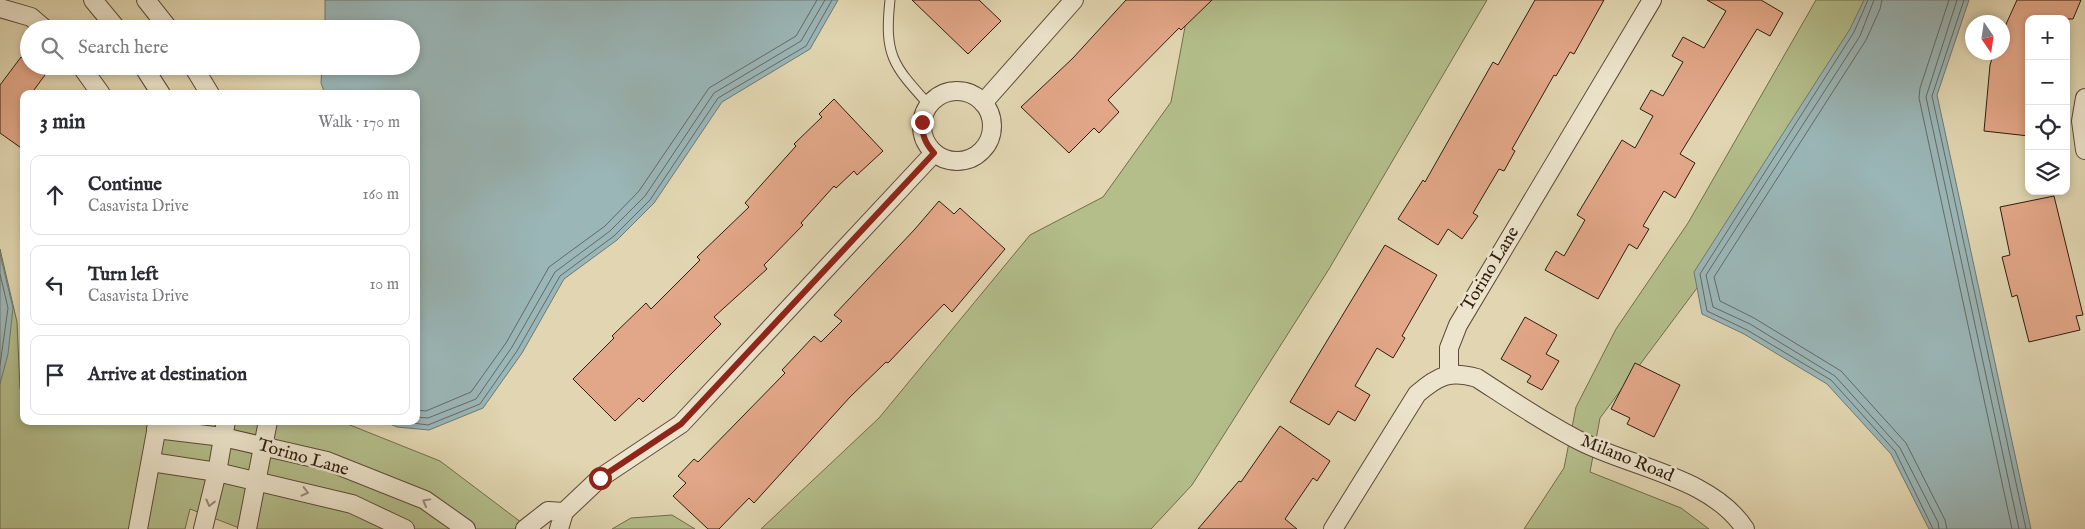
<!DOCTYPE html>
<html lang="en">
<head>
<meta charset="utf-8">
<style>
  body { margin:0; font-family:"IM FELL English",serif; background:#f2f2f3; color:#2b2b33 }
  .controls { position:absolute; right:15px; top:15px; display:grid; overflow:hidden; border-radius:10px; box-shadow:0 2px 8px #0003 }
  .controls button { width:45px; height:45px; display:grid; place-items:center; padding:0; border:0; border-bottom:1px solid #e1e1e2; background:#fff; color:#2b2b33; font:25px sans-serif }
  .compass { position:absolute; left:1965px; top:15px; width:45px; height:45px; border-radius:50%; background:#fff; box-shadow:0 2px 8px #0003; rotate:167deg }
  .stop { position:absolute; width:15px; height:15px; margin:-11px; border:4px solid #8f2418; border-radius:50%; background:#fff }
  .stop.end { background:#8f2418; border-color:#fff; box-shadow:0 1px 5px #0008 }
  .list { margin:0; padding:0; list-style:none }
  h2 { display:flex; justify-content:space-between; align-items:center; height:65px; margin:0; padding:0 20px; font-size:21px }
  h2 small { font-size:16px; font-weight:400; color:#7c7c81 }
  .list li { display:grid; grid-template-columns:32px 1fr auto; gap:15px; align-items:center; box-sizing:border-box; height:80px; margin:0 10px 10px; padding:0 10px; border:1px solid #e1e1e2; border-radius:10px }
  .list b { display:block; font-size:19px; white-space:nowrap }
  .list p { margin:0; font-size:16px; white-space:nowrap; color:#7c7c81 }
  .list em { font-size:16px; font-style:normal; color:#7c7c81 }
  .icon { flex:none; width:28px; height:28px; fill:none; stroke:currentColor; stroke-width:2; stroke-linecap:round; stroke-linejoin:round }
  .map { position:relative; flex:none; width:2085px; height:529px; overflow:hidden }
  .search { position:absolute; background:#fff; box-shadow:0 2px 8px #0003; left:20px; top:20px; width:400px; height:55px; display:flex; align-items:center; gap:12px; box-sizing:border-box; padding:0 18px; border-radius:28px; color:#7c7c81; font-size:19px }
  .panel { position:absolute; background:#fff; box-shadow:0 2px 8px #0003; left:20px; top:90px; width:400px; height:335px; border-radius:10px }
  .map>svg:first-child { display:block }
  .green { fill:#b3be8b; stroke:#726d4e }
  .water { fill:#9ab6b7; stroke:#707874 }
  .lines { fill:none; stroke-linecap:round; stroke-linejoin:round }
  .shore { stroke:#666964; stroke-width:1 }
  .building { fill:#e2a788; stroke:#321c10 }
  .service-casing { stroke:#5e4a38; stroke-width:11 }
  .minor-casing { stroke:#5e4a38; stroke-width:20 }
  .service { stroke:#ece4cc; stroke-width:9 }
  .minor { stroke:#ece4cc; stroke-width:18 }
  .oneway { stroke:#988a77 }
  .route { stroke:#8f2418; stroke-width:6 }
  .labels { text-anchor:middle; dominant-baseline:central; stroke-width:5; stroke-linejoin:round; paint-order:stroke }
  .street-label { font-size:18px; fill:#321c10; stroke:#ece4cc }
</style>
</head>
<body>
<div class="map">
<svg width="2085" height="529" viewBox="0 0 2085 529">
  <rect width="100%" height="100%" fill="#e1d6b1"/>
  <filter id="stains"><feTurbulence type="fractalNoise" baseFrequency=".004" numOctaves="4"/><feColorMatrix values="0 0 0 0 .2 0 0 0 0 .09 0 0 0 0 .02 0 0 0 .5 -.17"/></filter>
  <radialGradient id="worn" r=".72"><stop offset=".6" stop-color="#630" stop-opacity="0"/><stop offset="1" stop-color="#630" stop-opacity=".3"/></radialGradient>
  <g class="green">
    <path d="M1190,0H1487L1329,269L1192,485L1151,529H761L879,418L1030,235L1103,197L1171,102Z"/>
    <path d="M1816,0H1887L1801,118L1697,288L1600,418L1590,472L1681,508L1709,529H1524L1564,468L1576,407L1616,329L1688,223Z"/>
    <path d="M0,249L17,322L20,389L24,390V421L290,423L340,421L440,461L530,529H242L190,509L185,529H0Z"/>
    <path d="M672,515L695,529H612L631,518Z"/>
  </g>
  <g class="water">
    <path d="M325,0H838L810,49L722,102L654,203L617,240L564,279L522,353L483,408L429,430L397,427L383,421H416V94H325L321,83L322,66H411V29H325Z"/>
    <path d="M1864,0H1969L1937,95L2031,529H1929L1891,454L1827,384L1744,334L1702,314L1694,272L1850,29Z"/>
    <path d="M0,254L13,308L8,354L0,384Z"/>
  </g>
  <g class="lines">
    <g class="shore">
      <path d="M1868,0L1854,32L1700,274L1707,311L1747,330L1831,380L1895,451L1933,529"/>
      <path d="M1874,0L1860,36L1706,275L1713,307L1750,324L1835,376L1900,448L1938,522L1939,529"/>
      <path d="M1882,0L1880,9L1866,40L1714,277L1720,301L1754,318L1841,371L1906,443L1945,520L1947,529"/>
      <path d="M1949,0L1920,88L1919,98L2012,529"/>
      <path d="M1957,0L1926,97L2019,529"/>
      <path d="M1964,0L1932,96L2026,529"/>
      <path d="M0,274L8,308L0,365"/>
      <path d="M416,410L426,411L471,392L506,343L549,267L605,226L639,191L709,88L796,36L817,0"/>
      <path d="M416,417L428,418L476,399L512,347L555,272L610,231L645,196L714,93L801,41L825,0"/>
      <path d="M397,421L428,425L480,404L517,351L560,276L614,236L650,200L718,98L806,46L832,0"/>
    </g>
  </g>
  <g class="building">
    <path d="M912,0H979L1001,21L968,54Z"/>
    <path d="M1126,0H1212L1181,30L1179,28L1108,100L1119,112L1099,133L1094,128L1069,153L1021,107L1073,58Z"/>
    <path d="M1535,0H1604L1574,54L1570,52L1556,76L1554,75L1512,149L1515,151L1504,171L1499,169L1473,213L1478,216L1462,239L1448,229L1438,245L1398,219L1423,180L1425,182L1493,62L1498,65Z"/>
    <path d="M1707,0H1761L1783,13L1770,36L1757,29L1680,154L1695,163L1675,198L1664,191L1643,226L1649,229L1637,249L1629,244L1598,299L1545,270L1556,251L1564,256L1585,220L1577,215L1622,140L1635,148L1653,116L1640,109L1651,90L1663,96L1683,62L1672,56L1683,37L1704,48L1726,11Z"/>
    <path d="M2017,0H2081L2073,19H2029V136L1984,131L1990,65L1994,52H2002V33Z"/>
    <path d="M21,57L29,63V66H33L45,75L31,94H24V150L0,133V85Z"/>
    <path d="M834,99L883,151L857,175L854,171L836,188L834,186L801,223L803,225L764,265L767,269L714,317L721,324L643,402L639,398L615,421L573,379L614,338L612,336L646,303L651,309L700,260L697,257L749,207L745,203L796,146L794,144L822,117L819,114Z"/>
    <path d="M2054,196L2083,315L2076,316L2080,330L2029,342L2017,295L2012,297L2002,257L2010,255L2000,207Z"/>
    <path d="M939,201L954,214L960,208L1005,249L952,312L944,304L888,363L886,362L850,397L754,503L749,498L719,529H708L673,496L686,483L678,476L694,459L698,462L785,373L782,370L814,336L821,342L842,321L834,315L915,229Z"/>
    <path d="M1385,245L1437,275L1402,336L1405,338L1393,358L1377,348L1355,386L1370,395L1355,421L1338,411L1329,425L1290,402Z"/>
    <path d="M1525,317L1557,335L1546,354L1559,361L1542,390L1527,382L1531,376L1501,359Z"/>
    <path d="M1635,363L1680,385L1654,437L1627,424L1630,418L1611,409Z"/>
    <path d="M1280,426L1330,461L1317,481L1313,478L1285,519L1297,529H1198L1239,481L1241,482Z"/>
  </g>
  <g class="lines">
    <g class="service-casing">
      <path id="service" d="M890,0C884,56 893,65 929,105"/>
    </g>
    <g class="minor-casing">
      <g id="minor">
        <path d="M93,0L117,29"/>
        <path d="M146,0L169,29"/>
        <path d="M0,8L31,17L45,29"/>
        <path d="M81,66L101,94"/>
        <path d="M143,66L161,94"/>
        <path d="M193,66L210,94"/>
        <circle cx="957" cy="126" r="35"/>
        <path d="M2085,98L2081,121L2085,150"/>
        <path d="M983,103L1074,0"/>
        <path d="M1449,375V348L1458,325L1652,0"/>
        <path d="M156,429L223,437L327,461L425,500L466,529"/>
        <path d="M151,462L217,472L352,504L405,529"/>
        <path d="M564,512L600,478L681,424L934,153"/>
        <path d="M138,529L158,421"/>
        <path d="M203,529L217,472L226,421"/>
        <path d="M247,529L268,421"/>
        <path d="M525,529L548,511L564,512L559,529"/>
        <path d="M1333,529L1417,394C1438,376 1449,370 1477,378C1511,400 1546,424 1582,442C1634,468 1712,478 1745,529"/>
      </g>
    </g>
    <use href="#service" class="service"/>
    <use href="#minor" class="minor"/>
  </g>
  <defs><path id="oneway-chevron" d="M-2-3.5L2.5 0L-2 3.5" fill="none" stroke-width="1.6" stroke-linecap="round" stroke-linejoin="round" transform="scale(1.25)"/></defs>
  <g class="oneway">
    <use href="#oneway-chevron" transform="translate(305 492) rotate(14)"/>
    <use href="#oneway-chevron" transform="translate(426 502) rotate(-151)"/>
    <use href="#oneway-chevron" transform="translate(210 503) rotate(104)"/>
  </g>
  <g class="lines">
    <path class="route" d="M600,478L681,424L934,153C925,143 922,135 922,122"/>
  </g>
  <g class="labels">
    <g class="street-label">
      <text transform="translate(1491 269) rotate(-59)">Torino Lane</text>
      <text transform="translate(303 458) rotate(16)">Torino Lane</text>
      <text transform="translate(1627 459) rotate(22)">Milano Road</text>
    </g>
  </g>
  <rect width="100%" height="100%" filter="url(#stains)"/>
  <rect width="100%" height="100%" fill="url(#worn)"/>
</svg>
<div class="controls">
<button>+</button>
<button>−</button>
<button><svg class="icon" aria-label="locate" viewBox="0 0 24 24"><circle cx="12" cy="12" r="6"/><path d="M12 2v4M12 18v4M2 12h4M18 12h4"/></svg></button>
<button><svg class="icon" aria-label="layers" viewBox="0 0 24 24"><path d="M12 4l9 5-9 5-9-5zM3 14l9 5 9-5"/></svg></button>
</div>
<svg class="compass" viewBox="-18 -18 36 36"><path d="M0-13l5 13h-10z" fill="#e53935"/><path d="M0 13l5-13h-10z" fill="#7c7c81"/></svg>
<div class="stop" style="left:600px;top:478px"></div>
<div class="stop end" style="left:922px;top:122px"></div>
<div class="search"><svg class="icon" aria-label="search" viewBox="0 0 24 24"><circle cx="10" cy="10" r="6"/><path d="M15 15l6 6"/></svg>Search here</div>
<section class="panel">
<h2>3 min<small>Walk · 170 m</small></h2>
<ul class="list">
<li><svg class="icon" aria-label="ahead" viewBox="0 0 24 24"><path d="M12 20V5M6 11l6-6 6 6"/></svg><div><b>Continue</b><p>Casavista Drive</p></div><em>160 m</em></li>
<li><svg class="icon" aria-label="left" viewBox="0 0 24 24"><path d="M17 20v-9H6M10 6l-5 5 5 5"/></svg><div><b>Turn left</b><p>Casavista Drive</p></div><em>10 m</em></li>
<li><svg class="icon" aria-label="arrive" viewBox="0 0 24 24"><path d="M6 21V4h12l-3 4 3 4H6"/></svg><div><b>Arrive at destination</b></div></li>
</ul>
</section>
</div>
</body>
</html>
